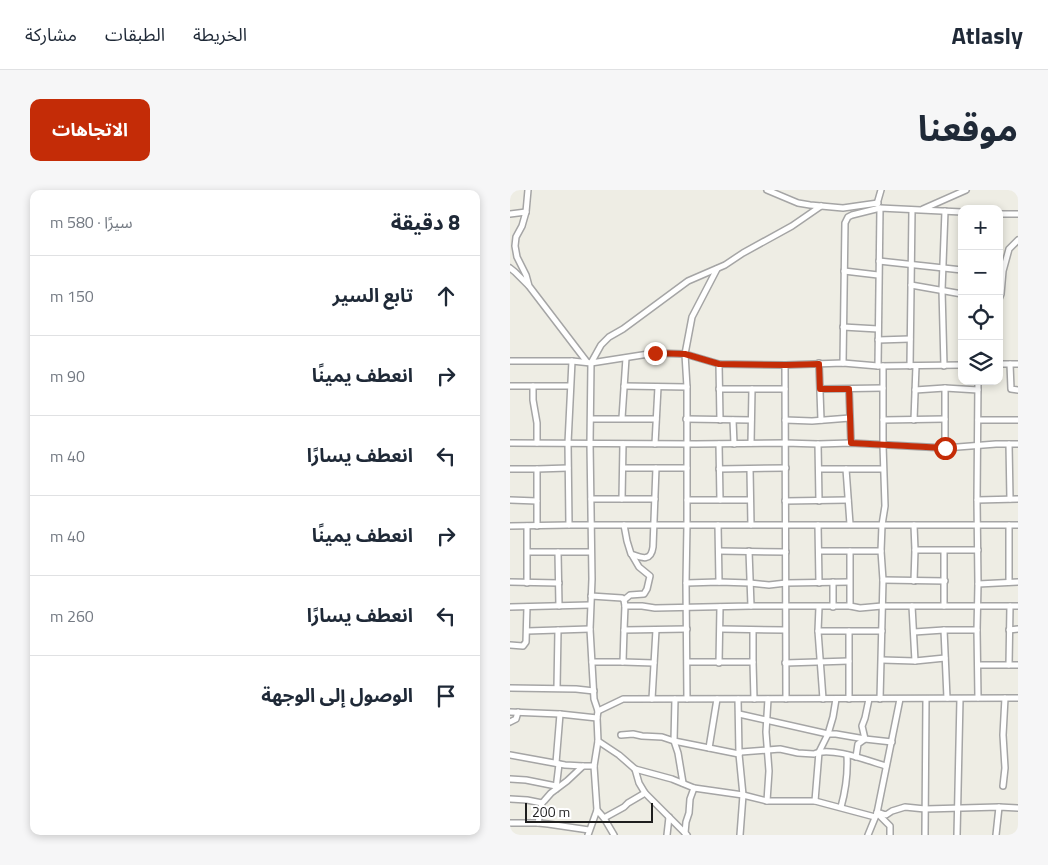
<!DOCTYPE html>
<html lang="ar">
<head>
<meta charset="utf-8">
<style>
  body { margin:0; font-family:"Titillium Web","Noto Sans Arabic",sans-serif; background:#f6f6f7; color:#1f2937; direction:rtl }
  .controls { position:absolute; right:15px; top:15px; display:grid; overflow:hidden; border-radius:10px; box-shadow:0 2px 8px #0003 }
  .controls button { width:45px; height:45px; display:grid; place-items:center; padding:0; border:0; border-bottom:1px solid #e0e1e3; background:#fff; color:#1f2937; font:25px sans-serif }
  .scale { position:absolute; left:15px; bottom:12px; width:128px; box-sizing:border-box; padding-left:5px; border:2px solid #1e1e1e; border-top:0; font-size:14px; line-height:18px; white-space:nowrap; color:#1e1e1e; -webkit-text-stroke:4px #fff; paint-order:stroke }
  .stop { position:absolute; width:15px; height:15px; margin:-11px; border:4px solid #c42c07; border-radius:50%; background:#fff }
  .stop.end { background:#c42c07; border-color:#fff; box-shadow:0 1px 5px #0008 }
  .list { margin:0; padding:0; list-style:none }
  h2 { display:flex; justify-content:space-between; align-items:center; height:65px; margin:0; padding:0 20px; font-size:21px }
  h2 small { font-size:16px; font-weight:400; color:#747a83 }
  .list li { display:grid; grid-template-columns:32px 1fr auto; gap:15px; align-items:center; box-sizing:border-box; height:80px; padding:0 20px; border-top:1px solid #e0e1e3 }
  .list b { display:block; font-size:19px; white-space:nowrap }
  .list em { font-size:16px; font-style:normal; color:#747a83 }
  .icon { flex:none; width:28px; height:28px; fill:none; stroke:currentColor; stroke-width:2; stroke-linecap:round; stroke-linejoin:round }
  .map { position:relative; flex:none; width:508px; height:645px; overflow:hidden; direction:ltr; border-radius:10px }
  header { display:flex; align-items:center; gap:30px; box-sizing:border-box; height:70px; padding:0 25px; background:#fff; border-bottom:1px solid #e0e1e3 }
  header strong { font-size:24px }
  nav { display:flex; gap:28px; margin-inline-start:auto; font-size:18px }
  .intro { display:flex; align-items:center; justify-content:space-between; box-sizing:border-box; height:120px; padding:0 30px }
  h1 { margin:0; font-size:35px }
  .button { padding:12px 22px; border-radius:10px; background:#c42c07; color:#fff; font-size:18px; font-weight:700 }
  main { display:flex; gap:30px; padding:0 30px }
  aside { flex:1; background:#fff; border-radius:10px; box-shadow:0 2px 8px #0003 }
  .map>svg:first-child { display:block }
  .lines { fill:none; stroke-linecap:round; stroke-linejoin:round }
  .minor-casing { stroke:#a5a5a5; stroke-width:8 }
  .minor { stroke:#fff; stroke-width:5 }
  .route { stroke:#c42c07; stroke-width:6 }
</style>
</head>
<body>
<header>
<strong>Atlasly</strong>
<nav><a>الخريطة</a><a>الطبقات</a><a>مشاركة</a></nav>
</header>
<div class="intro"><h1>موقعنا</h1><a class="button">الاتجاهات</a></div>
<main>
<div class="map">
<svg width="508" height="645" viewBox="0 0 508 645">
  <rect width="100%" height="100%" fill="#eeede4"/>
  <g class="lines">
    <g class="minor-casing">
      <g id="minor">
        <path d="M18,0L16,22L12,36L6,47L5,56L7,67L16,85L19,96L77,172"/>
        <path d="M257,0L288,13L300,15L333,18L368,13"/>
        <path d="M367,14L371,0"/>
        <path d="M413,19L456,0"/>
        <path d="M0,24L16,22"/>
        <path d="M489,24H508"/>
        <path d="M369,71L452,80"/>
        <path d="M0,78L5,82L18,95"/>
        <path d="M334,81L368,85"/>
        <path d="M401,95L452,104"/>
        <path d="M489,109L491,104L493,81L499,59L508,50"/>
        <path d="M333,137L368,139"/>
        <path d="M368,150L400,149"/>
        <path d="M0,171H62L81,173L145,163L175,164L209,174L275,175L333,173L368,176L452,175"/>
        <path d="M309,173L311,230"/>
        <path d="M333,173L335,33L338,27L342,25L370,18L452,22"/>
        <path d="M209,174L210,230"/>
        <path d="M489,174H508"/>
        <path d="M500,174L501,199L508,200"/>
        <path d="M275,175L276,509"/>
        <path d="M368,176L370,18"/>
        <path d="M400,176L402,20"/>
        <path d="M434,176L432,100L435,21"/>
        <path d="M0,196H60"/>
        <path d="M23,196V210L27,233V253"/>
        <path d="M114,196L177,197"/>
        <path d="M209,199H275"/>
        <path d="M310,199L373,198"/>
        <path d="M339,199L341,253"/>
        <path d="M405,200L435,198L468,200"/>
        <path d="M112,228L116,168"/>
        <path d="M81,229H146"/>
        <path d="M176,229L241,230"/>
        <path d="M223,230L224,254"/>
        <path d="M275,230L302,231L340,228"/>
        <path d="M373,230L435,229"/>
        <path d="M404,230L406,176"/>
        <path d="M468,230H508"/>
        <path d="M0,253L186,254L275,253L308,254L341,253L435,258L486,254H508"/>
        <path d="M241,253L242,199"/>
        <path d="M145,254L148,197"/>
        <path d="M209,254L210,310"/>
        <path d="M308,254L309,311"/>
        <path d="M499,254L500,309"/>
        <path d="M435,258V198"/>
        <path d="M113,278H177"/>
        <path d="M0,279H27L58,278"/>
        <path d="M209,279L276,278"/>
        <path d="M240,279L241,335"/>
        <path d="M309,279H373"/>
        <path d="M336,279L340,334"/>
        <path d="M81,309H145"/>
        <path d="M112,309L113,254"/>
        <path d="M0,310L27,311"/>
        <path d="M177,310H240"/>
        <path d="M467,310L508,309"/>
        <path d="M275,311L338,310"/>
        <path d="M59,335L58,253L62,171"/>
        <path d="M114,335L117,351L121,364C132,368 141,372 143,357L146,278"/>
        <path d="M208,335L209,392"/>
        <path d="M308,335L309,393"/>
        <path d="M404,335L405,360L404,391"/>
        <path d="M0,336L59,335H508"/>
        <path d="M17,336V393"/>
        <path d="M27,336V279"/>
        <path d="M405,360H468"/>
        <path d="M209,361L276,362"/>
        <path d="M309,361H371"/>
        <path d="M434,361V416"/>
        <path d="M18,362H81"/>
        <path d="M48,362L49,416"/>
        <path d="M373,390L435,391"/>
        <path d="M0,392L49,393"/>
        <path d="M323,392V417"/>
        <path d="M499,392V335"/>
        <path d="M176,393L209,392L240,393L259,395L276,393L339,392"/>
        <path d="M468,394L508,392"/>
        <path d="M81,406L112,408L114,410L115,416H132L145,418L241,416L239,361"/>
        <path d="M114,410L120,405L134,404L137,399L140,386L129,377L122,365"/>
        <path d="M115,416L114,440L177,439"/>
        <path d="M241,416H340V361"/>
        <path d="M340,416L350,418L372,416H508"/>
        <path d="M402,416L405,471"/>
        <path d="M0,417L80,415"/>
        <path d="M309,417L308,441L313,509"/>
        <path d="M211,439L275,440"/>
        <path d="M434,440L437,508"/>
        <path d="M499,440L508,439"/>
        <path d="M17,441L80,439"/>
        <path d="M308,441H372"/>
        <path d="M404,442L434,440H467"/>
        <path d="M0,455L13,456L16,452L17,417"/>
        <path d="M372,470L405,471L435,468"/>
        <path d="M82,472H113L144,473"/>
        <path d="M113,472L114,440"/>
        <path d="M178,472H243V440"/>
        <path d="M243,472L244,509"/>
        <path d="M209,473L210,417"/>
        <path d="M275,473L339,471"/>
        <path d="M468,475H508"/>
        <path d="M499,475L500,416"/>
        <path d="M0,498L66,499L84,501"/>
        <path d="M47,498L48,440"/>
        <path d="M468,508L467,440L468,394L467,310L468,191"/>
        <path d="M142,509L146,440"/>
        <path d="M165,509L164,551L168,563L173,593"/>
        <path d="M177,509L176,393L177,335V197L175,164L182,127L207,79"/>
        <path d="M228,509L229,564L233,605L230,645"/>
        <path d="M339,509V441"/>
        <path d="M370,509L373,390L371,361L372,335L375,316L373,255V176"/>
        <path d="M88,521L113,509L508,508"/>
        <path d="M0,522L50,524L87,528"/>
        <path d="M229,524L318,544H326L355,549L382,552"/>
        <path d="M0,532L6,529L8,522"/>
        <path d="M111,545L123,544L132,546L152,547L164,551L229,564L231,562L270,559L288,563L304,564C320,556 359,571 376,576"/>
        <path d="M199,558L207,509"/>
        <path d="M0,565L55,575L73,576"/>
        <path d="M346,567L348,554L355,549L352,536L355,528L359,509"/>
        <path d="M46,573L50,524"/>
        <path d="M125,579L162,589L184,598L233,605L257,611H305L365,627"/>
        <path d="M0,589L16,590L46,596"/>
        <path d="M493,596L495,578L493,545L495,508"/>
        <path d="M46,599L49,574"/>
        <path d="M0,609L17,610L32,613"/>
        <path d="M257,611L259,581L256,542L258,509"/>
        <path d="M305,611L309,562L318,544L323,527L326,509"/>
        <path d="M331,617C336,599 338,583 337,565"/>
        <path d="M87,620L94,628L104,645"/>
        <path d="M367,622L376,625L382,621L395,617L415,619L489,617L508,618"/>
        <path d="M367,623L380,636V645"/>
        <path d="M94,628L114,617L118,613L135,603"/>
        <path d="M0,633H28L32,613L34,611L41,603L57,591L73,576H84"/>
        <path d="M28,633L38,634L79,640"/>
        <path d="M175,643L176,632L179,623L180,609L184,598"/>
        <path d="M78,645L87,620L84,576L88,551"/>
        <path d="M157,645L159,627"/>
        <path d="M177,645L135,603L129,593L125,579L109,565L88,551L87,528L88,521L84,509L80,439L82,389L80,253L81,173L91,155L99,147L113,139L178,91L215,75L233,63L282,36L311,16"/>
        <path d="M358,645L367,623L390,509"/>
        <path d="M415,645L416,509"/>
        <path d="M447,645L450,509"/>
        <path d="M486,645L489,617"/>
      </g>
    </g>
    <use href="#minor" class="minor"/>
  </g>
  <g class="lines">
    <path class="route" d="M145,163L175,164L209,174L276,175L309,174L310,199H339L341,253L435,258"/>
  </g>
</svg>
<div class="controls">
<button>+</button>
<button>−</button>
<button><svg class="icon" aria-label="locate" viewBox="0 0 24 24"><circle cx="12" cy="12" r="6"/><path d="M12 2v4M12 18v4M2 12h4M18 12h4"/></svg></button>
<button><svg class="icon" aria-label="layers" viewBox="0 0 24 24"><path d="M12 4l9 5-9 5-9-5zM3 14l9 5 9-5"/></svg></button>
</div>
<div class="scale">200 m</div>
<div class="stop" style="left:435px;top:258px"></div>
<div class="stop end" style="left:145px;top:163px"></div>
</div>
<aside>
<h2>8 دقيقة<small>سيرًا · 580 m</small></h2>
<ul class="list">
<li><svg class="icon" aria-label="ahead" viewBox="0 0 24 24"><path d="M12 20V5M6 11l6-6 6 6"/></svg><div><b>تابع السير</b></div><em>150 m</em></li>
<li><svg class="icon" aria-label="right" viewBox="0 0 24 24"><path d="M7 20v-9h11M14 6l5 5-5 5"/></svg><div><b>انعطف يمينًا</b></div><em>90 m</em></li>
<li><svg class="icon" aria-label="left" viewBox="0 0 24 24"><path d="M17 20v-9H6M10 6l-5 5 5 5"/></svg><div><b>انعطف يسارًا</b></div><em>40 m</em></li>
<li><svg class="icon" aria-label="right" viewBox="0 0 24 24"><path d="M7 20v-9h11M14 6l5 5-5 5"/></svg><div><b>انعطف يمينًا</b></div><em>40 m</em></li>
<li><svg class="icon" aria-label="left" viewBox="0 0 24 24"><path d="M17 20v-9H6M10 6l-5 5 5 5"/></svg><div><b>انعطف يسارًا</b></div><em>260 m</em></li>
<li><svg class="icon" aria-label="arrive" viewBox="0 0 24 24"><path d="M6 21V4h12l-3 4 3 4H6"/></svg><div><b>الوصول إلى الوجهة</b></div></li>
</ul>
</aside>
</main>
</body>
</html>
